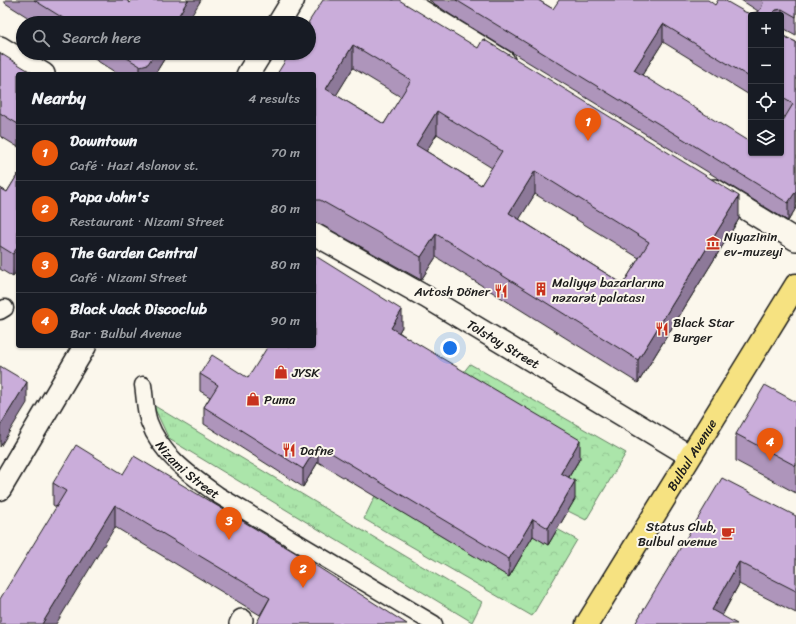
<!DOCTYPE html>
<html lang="en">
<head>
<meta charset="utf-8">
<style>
  body { margin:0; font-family:Sriracha,sans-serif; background:#242831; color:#f1f3f6 }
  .controls { position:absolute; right:12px; top:12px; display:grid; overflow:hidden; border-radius:4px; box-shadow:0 1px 3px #0004 }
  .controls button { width:36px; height:36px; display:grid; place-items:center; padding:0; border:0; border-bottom:1px solid #363941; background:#171b24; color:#f1f3f6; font:20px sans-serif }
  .you { position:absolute; left:450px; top:348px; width:14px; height:14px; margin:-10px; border:3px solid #fff; border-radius:50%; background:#1a73e8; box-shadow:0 0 0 6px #1a73e833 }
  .badge { display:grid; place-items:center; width:26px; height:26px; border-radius:50%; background:#ea580c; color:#fff; font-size:13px; font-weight:700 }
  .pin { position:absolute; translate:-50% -33px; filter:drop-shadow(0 1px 2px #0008) }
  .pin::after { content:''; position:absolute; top:21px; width:14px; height:12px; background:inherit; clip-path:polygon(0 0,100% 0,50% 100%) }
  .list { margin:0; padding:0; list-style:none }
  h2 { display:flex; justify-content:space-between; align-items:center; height:52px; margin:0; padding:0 16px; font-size:17px }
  h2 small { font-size:13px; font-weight:400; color:#9ea1a6 }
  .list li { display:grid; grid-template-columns:26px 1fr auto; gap:12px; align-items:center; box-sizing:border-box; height:56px; padding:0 16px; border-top:1px solid #363941 }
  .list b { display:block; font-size:15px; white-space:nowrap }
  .list p { margin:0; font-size:13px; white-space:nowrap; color:#9ea1a6 }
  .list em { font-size:13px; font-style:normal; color:#9ea1a6 }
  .icon { flex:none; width:22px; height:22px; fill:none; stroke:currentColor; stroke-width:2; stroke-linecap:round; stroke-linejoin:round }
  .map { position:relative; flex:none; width:796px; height:624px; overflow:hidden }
  .search { position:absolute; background:#171b24; box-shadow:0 1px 3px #0004; left:16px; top:16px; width:300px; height:44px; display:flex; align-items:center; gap:10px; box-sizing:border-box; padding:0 14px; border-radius:22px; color:#9ea1a6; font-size:15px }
  .panel { position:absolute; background:#171b24; box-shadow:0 1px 3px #0004; left:16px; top:72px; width:300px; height:276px; border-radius:4px }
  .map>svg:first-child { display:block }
  .grass { fill:url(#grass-tufts); stroke:#648063 }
  .forest { fill:url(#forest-crowns); stroke:#648063 }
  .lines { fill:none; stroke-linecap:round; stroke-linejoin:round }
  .pedestrian-casing { stroke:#1c1c1c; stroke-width:19 }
  .minor-casing { stroke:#1c1c1c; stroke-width:24 }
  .secondary-casing { stroke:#1c1c1c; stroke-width:25 }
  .primary-casing { stroke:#1c1c1c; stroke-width:25 }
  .pedestrian { stroke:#fbf7ec; stroke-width:16 }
  .minor { stroke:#fbf7ec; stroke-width:21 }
  .secondary { stroke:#fbf7ec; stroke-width:22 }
  .primary { stroke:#f6e281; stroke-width:22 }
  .wall { fill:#ae95bb; stroke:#1c1c1c; fill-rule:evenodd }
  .shaded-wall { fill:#8d7999; stroke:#1c1c1c }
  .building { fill:#caadda; stroke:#1c1c1c; fill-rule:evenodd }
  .labels { text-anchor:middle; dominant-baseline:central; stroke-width:4; stroke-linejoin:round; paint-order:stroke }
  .poi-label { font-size:13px; fill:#1c1c1c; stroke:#fbf7ec; text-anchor:start }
  .street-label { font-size:13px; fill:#1c1c1c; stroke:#fbf7ec }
</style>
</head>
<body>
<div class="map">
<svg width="796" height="624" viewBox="0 0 796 624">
  <defs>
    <pattern id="grass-tufts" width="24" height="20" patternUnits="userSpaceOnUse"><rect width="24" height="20" fill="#abe5aa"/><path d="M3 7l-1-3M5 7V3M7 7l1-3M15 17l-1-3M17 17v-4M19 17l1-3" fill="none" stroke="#93c492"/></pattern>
    <pattern id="forest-crowns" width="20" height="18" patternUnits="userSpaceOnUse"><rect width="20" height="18" fill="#abe5aa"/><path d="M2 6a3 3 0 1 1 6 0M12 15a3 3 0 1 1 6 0" fill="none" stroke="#93c492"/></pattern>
  </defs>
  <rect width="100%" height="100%" fill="#fbf7ec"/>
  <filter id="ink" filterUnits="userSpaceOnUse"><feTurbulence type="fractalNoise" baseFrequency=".025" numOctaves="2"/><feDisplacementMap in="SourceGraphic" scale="8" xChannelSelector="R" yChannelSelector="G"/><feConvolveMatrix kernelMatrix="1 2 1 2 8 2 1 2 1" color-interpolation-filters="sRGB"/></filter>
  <g filter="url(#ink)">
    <path class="grass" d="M153,405L482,602L472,622L169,439Z"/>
    <g class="forest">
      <path d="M470,364L626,453L586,520L568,511L561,490L580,458L455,383Z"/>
      <path d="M375,496L509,577L533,536L548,545L557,529L577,540L532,616L364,519Z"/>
    </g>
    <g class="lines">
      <g class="pedestrian-casing">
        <g id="pedestrian">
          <path d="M0,311L5,308"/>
          <path id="s1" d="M143,385C145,397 145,411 149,422C161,455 190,475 218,495L434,624"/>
        </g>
      </g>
      <g class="minor-casing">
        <g id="minor">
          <path d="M404,0L504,61"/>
          <path d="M0,47L44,74"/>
          <path d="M715,190L796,240"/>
          <path id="s2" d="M314,234L426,297L690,456"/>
          <path d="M240,624L242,620"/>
        </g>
      </g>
      <g class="secondary-casing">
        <g id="secondary">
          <path d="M279,23L293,0"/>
          <path d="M248,74L261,53"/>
          <path d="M0,489L85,346"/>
        </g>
      </g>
      <g class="primary-casing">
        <g id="primary">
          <path id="s3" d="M587,624L796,285"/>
        </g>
      </g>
      <use href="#pedestrian" class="pedestrian"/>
      <use href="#minor" class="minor"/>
      <use href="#secondary" class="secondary"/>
      <use href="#primary" class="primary"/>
    </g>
    <g class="wall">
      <path d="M5,0H126L130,3L187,23H37L5,3Z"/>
      <path d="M429,0H538L553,9L715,5L751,14L757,12L758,11L741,0H796V35L781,27V15H751V96L663,42L642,75L751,153H781L785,117L781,115V35L796,42V208L788,221L451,15Z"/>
      <path d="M309,23L739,219L638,383L436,257L421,280L320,224L314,223V74ZM353,68L401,97L384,124L336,95ZM437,134L492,168L481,185L426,151ZM535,194L639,258L623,284L519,219Z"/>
      <path d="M0,53L18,74V147L0,136Z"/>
      <path d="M85,53H168L155,74H118Z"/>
      <path d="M18,174L13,277L0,269V188L7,192Z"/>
      <path d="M402,327L399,332L580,458L569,477L575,499L548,545L533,536L509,577L318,462L303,487L204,424V407L210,397L200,391V374L248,378Z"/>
      <path d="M796,402V493L736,461V434Z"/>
      <path d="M123,474L296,553L260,615L115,527L56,507L53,505V483Z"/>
      <path d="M796,516V613L739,584L722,616L635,624Z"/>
    </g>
    <g class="shaded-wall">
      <path d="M188,0H201L187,23H174Z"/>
      <path d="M782,9V27H781V15H771L776,10Z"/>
      <path d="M663,24V42L634,88V70Z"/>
      <path d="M353,45V68L326,112V89Z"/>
      <path d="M155,53H168L155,74H140V66Z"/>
      <path d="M437,111V134L416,168V145Z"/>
      <path d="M535,171V194L509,236V213Z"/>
      <path d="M796,191V208L788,221V203Z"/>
      <path d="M739,196V219L638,383V360Z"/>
      <path d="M436,234V257L421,280V257Z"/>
      <path d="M18,246V268L13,277V254Z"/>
      <path d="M402,310V327L391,345V328Z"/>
      <path d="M27,382V403L0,447V426Z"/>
      <path d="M580,440V458L561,490V473Z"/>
      <path d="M318,445V462L303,487V469Z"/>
      <path d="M575,481V499L548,545V528Z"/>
      <path d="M115,505V527L56,624H42Z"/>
      <path d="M533,519V536L509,577V559Z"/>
      <path d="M739,562V584L717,624L712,610Z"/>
    </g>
    <g class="building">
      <path d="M34,0H126L130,3L132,0H188L174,23H71Z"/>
      <path d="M323,0H399L478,48L483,39L739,196L638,360L436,234L421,257L320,200H314V74H277L290,53H309V23H308ZM353,45L411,80L384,124L326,89ZM437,111L502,151L481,185L416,145ZM535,171L649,242L623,284L509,213Z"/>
      <path d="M456,0H538L553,9L559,0H708L715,5L718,0H724L745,12L751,14L757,12L761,9L763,3L762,0H796V17L782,9L776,10L771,15H751V78L663,24L634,70L751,143V153H781V124L793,104L781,97V35L796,42V191L788,203Z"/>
      <path d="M0,53L34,74H18V124L0,113Z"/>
      <path d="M119,53H155L148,64L140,66Z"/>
      <path d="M18,174V246L13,254L0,246V188L7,192Z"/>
      <path d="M314,255L402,310L391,328L580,440L561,473L575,481L557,512L548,528L533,519L509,559L318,445L303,469L204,407L218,385L200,374L212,355L248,378L268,346H314Z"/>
      <path d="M0,366L27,382L0,426Z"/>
      <path d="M765,385L796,402V466L736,434Z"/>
      <path d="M76,445L123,474L134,456L296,553L407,624H256L270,598L115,505L42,624H0V599L66,491L53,483Z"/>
      <path d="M722,478L796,516V591L739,562L712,610L737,624H635Z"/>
    </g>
  </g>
  <defs>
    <g id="museum-bare" transform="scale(1.08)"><path d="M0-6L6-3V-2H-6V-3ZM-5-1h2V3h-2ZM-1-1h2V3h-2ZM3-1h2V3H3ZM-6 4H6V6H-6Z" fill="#c8321e" stroke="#fbf7ec" stroke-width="2.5" paint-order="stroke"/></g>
    <g id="building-bare" transform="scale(1.08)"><path d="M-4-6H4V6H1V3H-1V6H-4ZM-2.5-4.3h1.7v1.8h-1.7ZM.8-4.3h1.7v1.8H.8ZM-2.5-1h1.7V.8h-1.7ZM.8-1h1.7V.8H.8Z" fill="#c8321e" stroke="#fbf7ec" stroke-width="2.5" paint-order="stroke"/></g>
    <g id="restaurant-bare" transform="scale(1.08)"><path d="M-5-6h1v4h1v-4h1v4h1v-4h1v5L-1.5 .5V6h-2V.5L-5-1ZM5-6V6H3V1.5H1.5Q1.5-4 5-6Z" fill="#c8321e" stroke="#fbf7ec" stroke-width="2.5" paint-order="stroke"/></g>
    <g id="shop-bare" transform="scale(1.08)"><path d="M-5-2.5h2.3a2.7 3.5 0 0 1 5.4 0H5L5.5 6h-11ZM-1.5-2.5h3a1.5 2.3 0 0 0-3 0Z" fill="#c8321e" stroke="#fbf7ec" stroke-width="2.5" paint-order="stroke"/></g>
    <g id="cafe-bare" transform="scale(1.08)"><path d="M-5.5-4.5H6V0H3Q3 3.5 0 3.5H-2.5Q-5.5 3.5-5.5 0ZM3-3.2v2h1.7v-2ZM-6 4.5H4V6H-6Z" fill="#c8321e" stroke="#fbf7ec" stroke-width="2.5" paint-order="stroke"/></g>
  </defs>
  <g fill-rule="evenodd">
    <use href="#museum-bare" x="713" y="243"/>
    <use href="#building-bare" x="541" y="289"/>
    <use href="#restaurant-bare" x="501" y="291"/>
    <use href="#restaurant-bare" x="662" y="329"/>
    <use href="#shop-bare" x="281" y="372"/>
    <use href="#shop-bare" x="253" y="399"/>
    <use href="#restaurant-bare" x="289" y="450"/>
    <use href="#cafe-bare" x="728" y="533"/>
  </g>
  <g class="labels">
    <g class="poi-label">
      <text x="724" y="236">Niyazinin<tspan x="724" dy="15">ev-muzeyi</tspan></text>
      <text x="552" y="282">Maliyyə bazarlarına<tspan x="552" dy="15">nəzarət palatası</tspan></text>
      <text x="490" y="291" text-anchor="end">Avtosh Döner</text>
      <text x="673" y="322">Black Star<tspan x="673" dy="15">Burger</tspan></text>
      <text x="292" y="372">JYSK</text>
      <text x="264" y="399">Puma</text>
      <text x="300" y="450">Dafne</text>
      <text x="717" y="526" text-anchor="end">Status Club,<tspan x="717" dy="15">Bulbul avenue</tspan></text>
    </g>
    <g class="street-label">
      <text stroke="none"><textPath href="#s2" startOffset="219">Tolstoy Street</textPath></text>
      <text stroke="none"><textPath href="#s3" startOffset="199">Bulbul Avenue</textPath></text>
      <text stroke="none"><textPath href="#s1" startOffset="100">Nizami Street</textPath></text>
    </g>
  </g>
</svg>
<div class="controls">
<button>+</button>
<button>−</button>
<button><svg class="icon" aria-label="locate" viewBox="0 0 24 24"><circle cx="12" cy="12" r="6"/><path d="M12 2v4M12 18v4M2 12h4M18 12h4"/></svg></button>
<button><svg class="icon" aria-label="layers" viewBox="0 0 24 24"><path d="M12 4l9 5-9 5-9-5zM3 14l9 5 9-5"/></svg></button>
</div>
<div class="you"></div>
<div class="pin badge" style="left:588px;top:141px">1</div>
<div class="pin badge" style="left:303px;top:588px">2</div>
<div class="pin badge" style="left:229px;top:540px">3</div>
<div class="pin badge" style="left:770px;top:461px">4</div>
<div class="search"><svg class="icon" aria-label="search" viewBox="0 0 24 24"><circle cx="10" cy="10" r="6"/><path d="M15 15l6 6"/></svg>Search here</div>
<section class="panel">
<h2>Nearby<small>4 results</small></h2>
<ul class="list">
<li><span class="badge">1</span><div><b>Downtown</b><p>Café · Hazi Aslanov st.</p></div><em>70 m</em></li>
<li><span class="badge">2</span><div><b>Papa John's</b><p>Restaurant · Nizami Street</p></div><em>80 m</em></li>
<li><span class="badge">3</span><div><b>The Garden Central</b><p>Café · Nizami Street</p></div><em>80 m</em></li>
<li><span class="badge">4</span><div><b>Black Jack Discoclub</b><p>Bar · Bulbul Avenue</p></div><em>90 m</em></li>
</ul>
</section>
</div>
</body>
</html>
